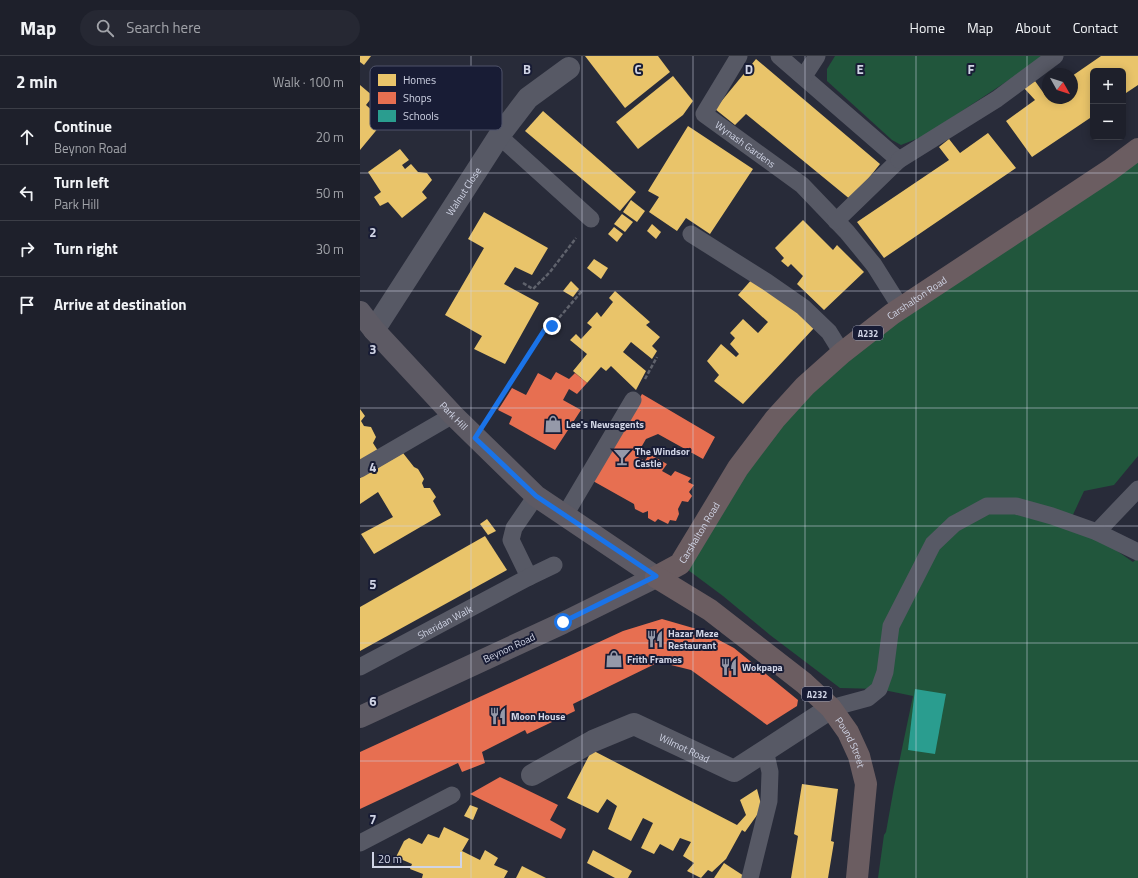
<!DOCTYPE html>
<html lang="en">
<head>
<meta charset="utf-8">
<style>
  body { margin:0; font-family:"Titillium Web",sans-serif; background:#262833; color:#f1f3f6 }
  .controls { position:absolute; right:12px; top:12px; display:grid; overflow:hidden; border-radius:6px; box-shadow:0 2px 10px #0003 }
  .controls button { width:36px; height:36px; display:grid; place-items:center; padding:0; border:0; border-bottom:1px solid #3c3e47; background:#1e202b; color:#f1f3f6; font:20px sans-serif }
  .compass { position:absolute; left:682px; top:12px; width:36px; height:36px; border-radius:50%; background:#1e202b; box-shadow:0 2px 10px #0003; rotate:129deg }
  .scale { position:absolute; left:12px; bottom:10px; width:90px; box-sizing:border-box; padding-left:4px; border:2px solid #d0d4e5; border-top:0; font-size:11px; line-height:14px; white-space:nowrap; color:#d0d4e5; -webkit-text-stroke:3px #181c35; paint-order:stroke }
  .stop { position:absolute; width:12px; height:12px; margin:-9px; border:3px solid #1a73e8; border-radius:50%; background:#fff }
  .stop.end { background:#1a73e8; border-color:#fff; box-shadow:0 1px 4px #0008 }
  .list { margin:0; padding:0; list-style:none }
  h2 { display:flex; justify-content:space-between; align-items:center; height:52px; margin:0; padding:0 16px; font-size:17px }
  h2 small { font-size:13px; font-weight:400; color:#a1a3a9 }
  .list li { display:grid; grid-template-columns:26px 1fr auto; gap:12px; align-items:center; box-sizing:border-box; height:56px; padding:0 16px; border-top:1px solid #3c3e47 }
  .list b { display:block; font-size:15px; white-space:nowrap }
  .list p { margin:0; font-size:13px; white-space:nowrap; color:#a1a3a9 }
  .list em { font-size:13px; font-style:normal; color:#a1a3a9 }
  .icon { flex:none; width:22px; height:22px; fill:none; stroke:currentColor; stroke-width:2; stroke-linecap:round; stroke-linejoin:round }
  .map { position:relative; flex:none; width:778px; height:822px; overflow:hidden }
  header { display:flex; align-items:center; gap:24px; box-sizing:border-box; height:56px; padding:0 20px; background:#1e202b; border-bottom:1px solid #3c3e47 }
  header strong { font-size:19px }
  nav { display:flex; gap:22px; margin-inline-start:auto; font-size:14px }
  .search { width:280px; height:36px; background:#262833; display:flex; align-items:center; gap:10px; box-sizing:border-box; padding:0 14px; border-radius:22px; color:#a1a3a9; font-size:15px }
  main { display:flex }
  aside { flex:1; background:#1e202b }
  .map>svg:first-child { display:block }
  .green { fill:#21563c }
  .homes { fill:#e9c46a }
  .shops { fill:#e76f51 }
  .schools { fill:#2a9d8f }
  .lines { fill:none; stroke-linecap:round; stroke-linejoin:round }
  .path { stroke:#5f626c; stroke-width:2.5; stroke-dasharray:4 2; stroke-linecap:butt }
  .lane { stroke:#575965; stroke-width:17 }
  .street { stroke:#575965; stroke-width:22 }
  .secondary { stroke:#5d5a64; stroke-width:22 }
  .highway { stroke:#6b5d61; stroke-width:22 }
  .route { stroke:#1a73e8; stroke-width:5 }
  .grid { fill:none; stroke:#d0d4e5; stroke-width:1; stroke-opacity:0.55 }
  .labels { text-anchor:middle; dominant-baseline:central; stroke-width:4; stroke-linejoin:round; paint-order:stroke }
  .shield { fill:#181c35; stroke:#999db0; stroke-width:1 }
  .shield-label { font-size:9px; font-weight:bold; fill:#d0d4e5 }
  .street-label { font-size:10px; fill:#d0d4e5; stroke:#181c35 }
  .poi-label { font-size:10px; font-weight:bold; fill:#d0d4e5; stroke:#181c35; text-anchor:start }
  .key { fill:#181c35; stroke:#4f536a; stroke-width:1 }
  .key-label { font-size:11px; fill:#d0d4e5 }
  .grid-label { font-size:13px; text-anchor:middle; font-weight:bold; fill:#d0d4e5; stroke:#181c35; stroke-width:4; stroke-linejoin:round; paint-order:stroke }
</style>
</head>
<body>
<header>
<strong>Map</strong>
<div class="search"><svg class="icon" aria-label="search" viewBox="0 0 24 24"><circle cx="10" cy="10" r="6"/><path d="M15 15l6 6"/></svg>Search here</div>
<nav><a>Home</a><a>Map</a><a>About</a><a>Contact</a></nav>
</header>
<main>
<aside>
<h2>2 min<small>Walk · 100 m</small></h2>
<ul class="list">
<li><svg class="icon" aria-label="ahead" viewBox="0 0 24 24"><path d="M12 20V5M6 11l6-6 6 6"/></svg><div><b>Continue</b><p>Beynon Road</p></div><em>20 m</em></li>
<li><svg class="icon" aria-label="left" viewBox="0 0 24 24"><path d="M17 20v-9H6M10 6l-5 5 5 5"/></svg><div><b>Turn left</b><p>Park Hill</p></div><em>50 m</em></li>
<li><svg class="icon" aria-label="right" viewBox="0 0 24 24"><path d="M7 20v-9h11M14 6l5 5-5 5"/></svg><div><b>Turn right</b></div><em>30 m</em></li>
<li><svg class="icon" aria-label="arrive" viewBox="0 0 24 24"><path d="M6 21V4h12l-3 4 3 4H6"/></svg><div><b>Arrive at destination</b></div></li>
</ul>
</aside>
<div class="map">
<svg width="778" height="822" viewBox="0 0 778 822">
  <rect width="100%" height="100%" fill="#282b39"/>
  <g class="green">
    <path d="M475,0H682L667,12L564,80L541,89L532,84L467,25V13Z"/>
    <path d="M778,101V400L754,429L724,435L711,463L773,506L778,501V822H518L524,779L526,776L534,731L553,640L519,633L480,632L410,579L363,540L320,508L438,347L544,259Z"/>
  </g>
  <g class="homes">
    <path d="M0,0H11L4,9L0,6Z"/>
    <path d="M225,0H298L310,16L265,52Z"/>
    <path d="M741,0H778V29L763,39V15H733V60L672,101L646,65L675,44L664,32L675,25L685,39L688,36V42H712V20Z"/>
    <path d="M396,3L520,108L491,144L386,58L375,69L355,53Z"/>
    <path d="M313,20L333,45L323,59L278,93L256,66Z"/>
    <path d="M0,29L13,40L6,49L24,65L0,94Z"/>
    <path d="M183,55L276,136L260,155L165,75Z"/>
    <path d="M328,70L393,113L350,178L326,162L317,175L289,156L299,141L288,135Z"/>
    <path d="M628,77L656,112L524,202L497,166L589,104L579,91L589,83L600,97Z"/>
    <path d="M40,93L49,104L42,109L45,113L51,108L58,116L67,117L72,124L62,136L67,142L42,162L28,146L20,150L14,141L21,136L8,116Z"/>
    <path d="M271,144L285,155L277,166L263,156Z"/>
    <path d="M124,156L188,192L172,219L155,211L144,228L179,247L145,308L114,293L122,280L85,259L124,192L108,183Z"/>
    <path d="M262,158L273,166L265,176L254,168Z"/>
    <path d="M443,164L473,194L477,189L504,216L464,254L437,228L443,220L431,208L428,211L421,205L424,202L415,192Z"/>
    <path d="M292,168L301,176L296,183L287,175Z"/>
    <path d="M254,171L263,178L257,186L248,178Z"/>
    <path d="M234,203L248,212L241,223L227,212Z"/>
    <path d="M393,222L416,237L454,272L383,348L354,325L359,319L347,305L361,288L376,301L379,298L370,288L375,282L370,277L383,263L398,277L408,266L378,239Z"/>
    <path d="M211,225L219,233L213,241L203,235Z"/>
    <path d="M255,235L290,266L286,269L300,281L292,290L297,295L292,303L271,286L263,296L286,315L276,334L251,310L246,315L241,311L227,327L213,315L227,298L210,284L216,278L221,283L232,271L227,267L237,256L241,261L253,246L249,242Z"/>
    <path d="M0,353L5,360L1,365L4,370L11,371L16,381L13,387L20,398L0,410Z"/>
    <path d="M43,397L54,411L58,413L64,423L62,427L64,432H70L76,441L73,445L81,459L14,498L1,478L33,461L18,436L0,448V422Z"/>
    <path d="M127,463L136,475L128,479L120,468Z"/>
    <path d="M125,480L147,514L0,595V551Z"/>
    <path d="M232,694L377,769L386,759L380,744L397,733L402,752L385,776L382,774L366,803L352,816L348,814L341,822L327,815L334,807L323,800L331,786L320,782L313,795L300,788L294,798L281,792L293,767L283,762L271,785L248,773L257,750L247,743L238,757L207,742Z"/>
    <path d="M442,728L478,733L471,785L474,786L468,822H431L438,780L434,778Z"/>
    <path d="M110,749L118,752L113,764L104,760Z"/>
    <path d="M84,771L109,783L102,795L120,804L125,794L138,802L134,809L148,815L144,822H62L63,818L50,813L52,808L36,801L44,785L49,782L62,788L68,778L79,782Z"/>
    <path d="M233,794L272,815L268,822H255L227,807Z"/>
    <path d="M364,807L384,820L382,822H354Z"/>
    <path d="M162,810L186,822H156Z"/>
  </g>
  <g class="shops">
    <path d="M196,316L209,323L215,317L227,327L217,338L209,333L203,344L221,354L195,394L149,368L152,361L138,354L152,332L166,339L178,317L191,324Z"/>
    <path d="M282,338L355,381L343,403L298,378L286,383L276,400L285,405L289,398L307,408L302,415L311,420L315,415L331,422L328,426L334,429L329,436L332,440L328,446L322,445L318,453L319,458L316,465L310,464L308,468L298,463L295,466L288,462V455L283,457L275,453L274,448L233,425Z"/>
    <path d="M302,563L340,574L374,592L438,644L437,650L407,669L331,614L299,606L213,648L215,655L167,678L165,674L122,696L125,707L102,716L98,707L0,753V696L263,575Z"/>
    <path d="M140,721L198,749L190,764L206,773L201,783L110,738Z"/>
  </g>
  <path class="schools" d="M555,633L586,638L575,698L548,694Z"/>
  <g class="lines">
    <g class="path">
      <path d="M163,227L173,233L190,216L216,182"/>
      <path d="M285,323L297,301"/>
      <path d="M130,358L185,273L192,270L222,235"/>
    </g>
    <g class="lane">
      <path id="s1" d="M379,0L344,58L442,129L487,176L514,209L541,252"/>
      <path d="M419,0L539,104L476,165"/>
      <path d="M444,20L457,0"/>
      <path d="M139,80L231,163"/>
      <path d="M539,104L637,43L695,0"/>
      <path d="M331,178L407,226L443,251L469,276L482,297"/>
      <path d="M0,413L93,359"/>
      <path d="M205,459L273,344"/>
      <path d="M737,476L778,433"/>
      <path d="M169,521L151,484L154,472L176,440"/>
      <path id="s2" d="M0,611L169,521L194,509"/>
      <path d="M471,652L508,642L519,633L525,616L531,570L573,488L594,468L627,450H656L692,460L737,476L778,496"/>
      <path d="M0,787L92,739"/>
      <path d="M390,822L409,745L410,716L405,694"/>
    </g>
    <g class="street">
      <path id="s3" d="M14,274L139,80L168,42L209,12"/>
      <path id="s4" d="M172,719L233,685L274,668L374,715L471,652"/>
    </g>
    <path class="secondary" id="s5" d="M0,256L14,274L93,359L176,440L296,521L203,567L0,661"/>
    <g class="highway">
      <path id="s6" d="M296,521L320,508L378,412L415,363L445,330L482,297L532,258L750,114L778,93"/>
      <path id="s7" d="M296,521L350,554L444,627L471,652L488,676L499,700L506,728L497,822"/>
    </g>
  </g>
  <g class="lines">
    <path class="route" d="M192,270L185,273L115,382L176,440L296,520L203,566"/>
  </g>
  <path class="grid" d="M111,0V822M222,0V822M333,0V822M445,0V822M556,0V822M667,0V822M0,117H778M0,235H778M0,352H778M0,470H778M0,587H778M0,705H778"/>
  <defs>
    <g id="shop-bare" transform="scale(1.38)"><path d="M-5-2.5h2.3a2.7 3.5 0 0 1 5.4 0H5L5.5 6h-11ZM-1.5-2.5h3a1.5 2.3 0 0 0-3 0Z" fill="#9599a9" stroke="#181c35" stroke-width="2.5" paint-order="stroke"/></g>
    <g id="bar-bare" transform="scale(1.38)"><path d="M-6-5H6L.8 .8V4.5H3.5V6h-7V4.5H-.8V.8Z" fill="#9599a9" stroke="#181c35" stroke-width="2.5" paint-order="stroke"/></g>
    <g id="restaurant-bare" transform="scale(1.38)"><path d="M-5-6h1v4h1v-4h1v4h1v-4h1v5L-1.5 .5V6h-2V.5L-5-1ZM5-6V6H3V1.5H1.5Q1.5-4 5-6Z" fill="#9599a9" stroke="#181c35" stroke-width="2.5" paint-order="stroke"/></g>
  </defs>
  <g fill-rule="evenodd">
    <use href="#shop-bare" x="193" y="368"/>
    <use href="#bar-bare" x="262" y="401"/>
    <use href="#restaurant-bare" x="295" y="583"/>
    <use href="#shop-bare" x="254" y="603"/>
    <use href="#restaurant-bare" x="369" y="611"/>
    <use href="#restaurant-bare" x="138" y="660"/>
  </g>
  <g class="labels">
    <g class="shield">
      <rect x="493" y="270" width="30" height="14" rx="3"/>
      <rect x="442" y="631" width="30" height="14" rx="3"/>
    </g>
    <g class="shield-label">
      <text x="508" y="277">A232</text>
      <text x="457" y="638">A232</text>
    </g>
    <g class="street-label">
      <text stroke="none"><textPath href="#s1" startOffset="119">Wynash Gardens</textPath></text>
      <text stroke="none"><textPath href="#s3" startOffset="165">Walnut Close</textPath></text>
      <text stroke="none"><textPath href="#s6" startOffset="388">Carshalton Road</textPath></text>
      <text stroke="none"><textPath href="#s5" startOffset="140">Park Hill</textPath></text>
      <text stroke="none"><textPath href="#s6" startOffset="64">Carshalton Road</textPath></text>
      <text stroke="none"><textPath href="#s2" startOffset="96">Sheridan Walk</textPath></text>
      <text transform="translate(149 592) rotate(-25)">Beynon Road</text>
      <text stroke="none"><textPath href="#s7" startOffset="259">Pound Street</textPath></text>
      <text stroke="none"><textPath href="#s4" startOffset="170">Wilmot Road</textPath></text>
    </g>
    <g class="poi-label">
      <text x="206" y="368">Lee's Newsagents</text>
      <text x="275" y="395">The Windsor<tspan x="275" dy="12">Castle</tspan></text>
      <text x="308" y="577">Hazar Meze<tspan x="308" dy="12">Restaurant</tspan></text>
      <text x="267" y="603">Frith Frames</text>
      <text x="382" y="611">Wokpapa</text>
      <text x="151" y="660">Moon House</text>
    </g>
  </g>
  <rect x="10" y="10" width="132" height="64" rx="6" class="key"/>
  <rect x="18" y="18" width="18" height="12" fill="#e9c46a"/>
  <rect x="18" y="36" width="18" height="12" fill="#e76f51"/>
  <rect x="18" y="54" width="18" height="12" fill="#2a9d8f"/>
  <g class="key-label">
    <text x="43" y="28">Homes</text>
    <text x="43" y="46">Shops</text>
    <text x="43" y="64">Schools</text>
  </g>
  <g class="grid-label">
    <text x="167" y="18">B</text>
    <text x="278" y="18">C</text>
    <text x="389" y="18">D</text>
    <text x="500" y="18">E</text>
    <text x="611" y="18">F</text>
    <text x="13" y="181">2</text>
    <text x="13" y="298">3</text>
    <text x="13" y="416">4</text>
    <text x="13" y="533">5</text>
    <text x="13" y="650">6</text>
    <text x="13" y="768">7</text>
  </g>
</svg>
<div class="controls">
<button>+</button>
<button>−</button>
</div>
<svg class="compass" viewBox="-18 -18 36 36"><path d="M0-13l5 13h-10z" fill="#e53935"/><path d="M0 13l5-13h-10z" fill="#a1a3a9"/></svg>
<div class="scale">20 m</div>
<div class="stop" style="left:203px;top:566px"></div>
<div class="stop end" style="left:192px;top:270px"></div>
</div>
</main>
</body>
</html>
